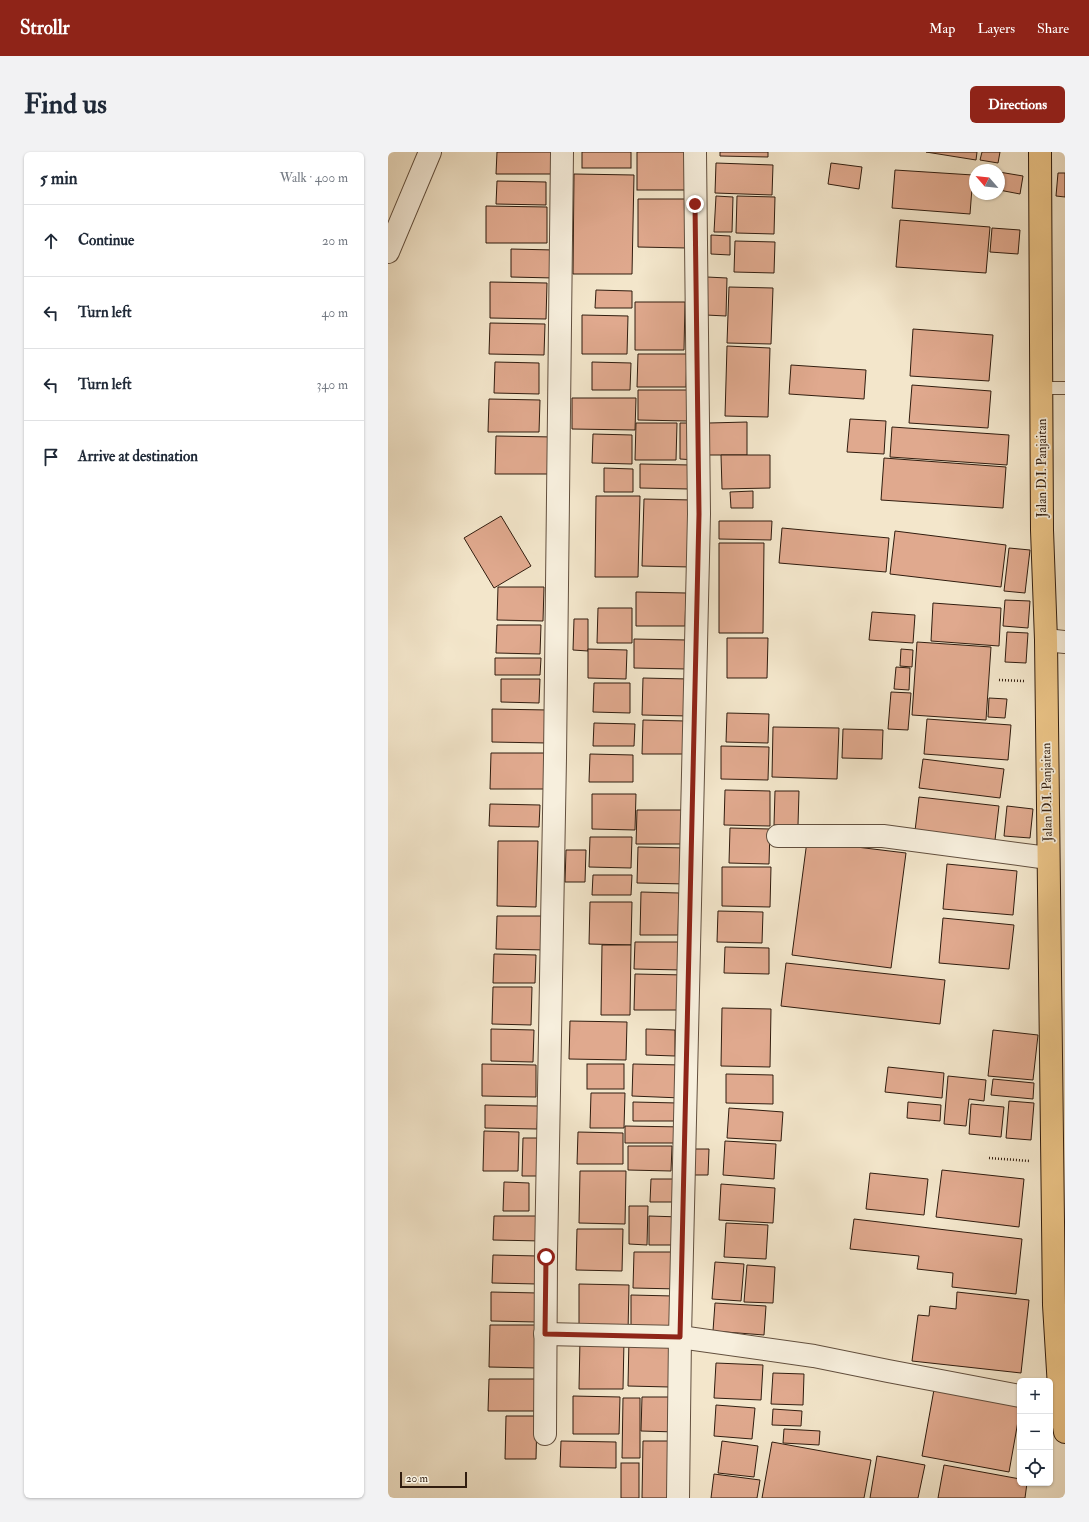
<!DOCTYPE html>
<html lang="en">
<head>
<meta charset="utf-8">
<style>
  body { margin:0; font-family:"IM FELL Double Pica",serif; background:#f2f2f3; color:#1f2937 }
  .controls { position:absolute; right:12px; bottom:12px; display:grid; overflow:hidden; border-radius:6px; box-shadow:0 1px 3px #0004 }
  .controls button { width:36px; height:36px; display:grid; place-items:center; padding:0; border:0; border-bottom:1px solid #e0e1e3; background:#fff; color:#1f2937; font:20px sans-serif }
  .compass { position:absolute; left:581px; top:12px; width:36px; height:36px; border-radius:50%; background:#fff; box-shadow:0 1px 3px #0004; rotate:298deg }
  .scale { position:absolute; left:12px; bottom:10px; width:67px; box-sizing:border-box; padding-left:4px; border:2px solid #311d0f; border-top:0; font-size:11px; line-height:14px; white-space:nowrap; color:#311d0f; -webkit-text-stroke:3px #f7efdd; paint-order:stroke }
  .stop { position:absolute; width:12px; height:12px; margin:-9px; border:3px solid #8f2418; border-radius:50%; background:#fff }
  .stop.end { background:#8f2418; border-color:#fff; box-shadow:0 1px 4px #0008 }
  .list { margin:0; padding:0; list-style:none }
  h2 { display:flex; justify-content:space-between; align-items:center; height:52px; margin:0; padding:0 16px; font-size:17px }
  h2 small { font-size:13px; font-weight:400; color:#747a83 }
  .list li { display:grid; grid-template-columns:26px 1fr auto; gap:12px; align-items:center; box-sizing:border-box; height:72px; padding:0 16px; border-top:1px solid #e0e1e3 }
  .list b { display:block; font-size:15px; white-space:nowrap }
  .list em { font-size:13px; font-style:normal; color:#747a83 }
  .icon { flex:none; width:22px; height:22px; fill:none; stroke:currentColor; stroke-width:2; stroke-linecap:round; stroke-linejoin:round }
  .map { position:relative; flex:none; width:677px; height:1346px; overflow:hidden; border-radius:6px }
  header { display:flex; align-items:center; gap:24px; box-sizing:border-box; height:56px; padding:0 20px; background:#8f2418; color:#fff }
  header strong { font-size:19px }
  nav { display:flex; gap:22px; margin-inline-start:auto; font-size:14px }
  .intro { display:flex; align-items:center; justify-content:space-between; box-sizing:border-box; height:96px; padding:0 24px }
  h1 { margin:0; font-size:28px }
  .button { padding:10px 18px; border-radius:6px; background:#8f2418; color:#fff; font-size:14px; font-weight:700 }
  main { display:flex; gap:24px; padding:0 24px }
  aside { flex:1; background:#fff; border-radius:6px; box-shadow:0 1px 3px #0004 }
  .map>svg:first-child { display:block }
  .building { fill:#e0a98e; stroke:#311d0f }
  .lines { fill:none; stroke-linecap:round; stroke-linejoin:round }
  .service-casing { stroke:#624f3e; stroke-width:14 }
  .minor-casing { stroke:#624f3e; stroke-width:24 }
  .tertiary-casing { stroke:#624f3e; stroke-width:24 }
  .trunk-casing { stroke:#311d0f; stroke-width:24 }
  .path { stroke:#311d0f; stroke-width:2.5; stroke-dasharray:1 2; stroke-linecap:butt }
  .service { stroke:#f7efdd; stroke-width:12 }
  .minor { stroke:#f7efdd; stroke-width:22 }
  .tertiary { stroke:#f7efdd; stroke-width:22 }
  .trunk { stroke:#eac386; stroke-width:22 }
  .route { stroke:#8f2418; stroke-width:5 }
  .labels { text-anchor:middle; dominant-baseline:central; stroke-width:3.5; stroke-linejoin:round; paint-order:stroke }
  .street-label { font-size:13px; fill:#311d0f; stroke:#f7efdd }
</style>
</head>
<body>
<header>
<strong>Strollr</strong>
<nav><a>Map</a><a>Layers</a><a>Share</a></nav>
</header>
<div class="intro"><h1>Find us</h1><a class="button">Directions</a></div>
<main>
<aside>
<h2>5 min<small>Walk · 400 m</small></h2>
<ul class="list">
<li><svg class="icon" aria-label="ahead" viewBox="0 0 24 24"><path d="M12 20V5M6 11l6-6 6 6"/></svg><div><b>Continue</b></div><em>20 m</em></li>
<li><svg class="icon" aria-label="left" viewBox="0 0 24 24"><path d="M17 20v-9H6M10 6l-5 5 5 5"/></svg><div><b>Turn left</b></div><em>40 m</em></li>
<li><svg class="icon" aria-label="left" viewBox="0 0 24 24"><path d="M17 20v-9H6M10 6l-5 5 5 5"/></svg><div><b>Turn left</b></div><em>340 m</em></li>
<li><svg class="icon" aria-label="arrive" viewBox="0 0 24 24"><path d="M6 21V4h12l-3 4 3 4H6"/></svg><div><b>Arrive at destination</b></div></li>
</ul>
</aside>
<div class="map">
<svg width="677" height="1346" viewBox="0 0 677 1346">
  <rect width="100%" height="100%" fill="#f3e6cb"/>
  <filter id="stains"><feTurbulence type="fractalNoise" baseFrequency=".005" numOctaves="4"/><feColorMatrix values="0 0 0 0 .2 0 0 0 0 .09 0 0 0 0 .02 0 0 0 .5 -.17"/></filter>
  <radialGradient id="worn" r=".72"><stop offset=".6" stop-color="#630" stop-opacity="0"/><stop offset="1" stop-color="#630" stop-opacity=".3"/></radialGradient>
  <g class="building">
    <path d="M109,0H166V22H108Z"/>
    <rect x="194" y="0" width="49" height="16"/>
    <rect x="249" y="0" width="48" height="38"/>
    <path d="M332,0H380V5L332,4Z"/>
    <path d="M538,0H589L588,8Z"/>
    <path d="M594,0H612L610,11L592,8Z"/>
    <path d="M328,11L385,13L384,43L327,41Z"/>
    <path d="M443,11L474,15L471,37L440,32Z"/>
    <path d="M507,18L585,23L582,62L504,56Z"/>
    <path d="M611,20L635,24L632,42L611,38Z"/>
    <path d="M670,21H677V45L668,44Z"/>
    <path d="M186,22L246,23L244,122H185Z"/>
    <path d="M109,29L158,30V53L108,52Z"/>
    <path d="M328,44L345,45L344,80H326Z"/>
    <path d="M349,44L387,45L386,82L348,81Z"/>
    <path d="M250,47H300L299,96L250,95Z"/>
    <path d="M98,54L159,55V91H98Z"/>
    <path d="M512,68L602,75L598,121L508,115Z"/>
    <path d="M604,76L632,78L630,102L602,100Z"/>
    <path d="M323,83L342,84V103L323,102Z"/>
    <path d="M347,89L387,90L386,121L346,120Z"/>
    <path d="M123,97L166,98V126L123,125Z"/>
    <path d="M319,125L339,126L338,164L318,163Z"/>
    <path d="M102,130L159,131L158,167L102,166Z"/>
    <path d="M341,135L385,136L383,192L339,191Z"/>
    <path d="M208,138L244,139V156H207Z"/>
    <path d="M247,150H297L296,198H247Z"/>
    <path d="M194,163L240,164L239,202H194Z"/>
    <path d="M102,171L157,172L156,203L101,202Z"/>
    <path d="M525,177L605,183L601,229L522,224Z"/>
    <path d="M339,194L382,196L380,265L337,264Z"/>
    <path d="M250,202H299L298,235H249Z"/>
    <path d="M107,210L151,211V242L106,241Z"/>
    <path d="M204,210L243,211L242,238H204Z"/>
    <path d="M403,213L478,218L476,247L401,242Z"/>
    <path d="M524,233L603,239L600,276L521,271Z"/>
    <path d="M250,238H300L299,269L250,268Z"/>
    <path d="M184,246H248L247,278L184,277Z"/>
    <path d="M101,247L152,248L151,280H100Z"/>
    <path d="M462,267L498,269L496,302L459,300Z"/>
    <path d="M359,270V303H321V271Z"/>
    <path d="M248,271H289L288,308H247Z"/>
    <path d="M292,271H308L307,308L292,307Z"/>
    <path d="M504,275L621,283L619,313L502,305Z"/>
    <path d="M205,282L244,283V312L204,311Z"/>
    <path d="M108,284L166,285L165,322H107Z"/>
    <path d="M333,303H382V336L334,337Z"/>
    <path d="M496,306L618,315L615,356L493,348Z"/>
    <path d="M252,312L302,313L301,337L252,336Z"/>
    <path d="M216,316L245,317V340H216Z"/>
    <path d="M365,339V356H343L342,340Z"/>
    <path d="M208,344H252L250,425H207Z"/>
    <path d="M256,347L304,348L303,415L254,414Z"/>
    <path d="M113,364L143,414L106,436L76,386Z"/>
    <path d="M331,369H384L383,388L331,387Z"/>
    <path d="M394,376L501,386L498,420L391,411Z"/>
    <path d="M507,379L618,393L613,435L502,422Z"/>
    <path d="M331,391H376L375,481H331Z"/>
    <path d="M621,396L642,398L637,441L616,439Z"/>
    <path d="M110,435H156L155,469L109,468Z"/>
    <path d="M248,440L298,441L297,474H248Z"/>
    <path d="M617,448L642,449L640,476L615,474Z"/>
    <path d="M545,451L613,456L611,494L543,489Z"/>
    <path d="M210,456H244V491H209Z"/>
    <path d="M484,460L527,463L525,491L481,488Z"/>
    <path d="M186,467H200V499L185,498Z"/>
    <path d="M109,473H153L152,502L108,501Z"/>
    <path d="M619,480L640,481L638,511L617,510Z"/>
    <path d="M339,486H380L379,526H339Z"/>
    <path d="M246,487L299,488V517L246,516Z"/>
    <path d="M529,490L603,495L598,568L524,563Z"/>
    <path d="M200,497L239,498L238,527L200,526Z"/>
    <path d="M513,497L525,498L524,515L512,514Z"/>
    <path d="M107,506H153L152,523H107Z"/>
    <path d="M508,515L522,516L521,538L506,537Z"/>
    <path d="M255,526L301,527V564L254,563Z"/>
    <path d="M113,527H152L151,551L113,550Z"/>
    <path d="M206,531H242V561L205,560Z"/>
    <path d="M503,540L523,541L520,578L500,577Z"/>
    <path d="M601,546L619,547L617,566L600,565Z"/>
    <path d="M104,557L160,558L159,591L104,590Z"/>
    <path d="M339,561L381,562L380,591L338,590Z"/>
    <path d="M539,567L623,573L620,608L536,602Z"/>
    <path d="M255,568L297,569L296,602H254Z"/>
    <path d="M206,571L247,572L246,594H205Z"/>
    <path d="M385,575L451,576L449,627L384,625Z"/>
    <path d="M455,577L495,578L494,607L454,606Z"/>
    <path d="M333,594L381,595L380,628L333,627Z"/>
    <path d="M103,601H158L157,637H102Z"/>
    <path d="M202,602L245,603V630H201Z"/>
    <path d="M535,607L616,617L612,646L531,636Z"/>
    <path d="M337,638L382,639V674L336,673Z"/>
    <path d="M387,639H411L410,673H386Z"/>
    <path d="M204,642H248L247,678L204,677Z"/>
    <path d="M531,645L611,654L607,688L527,679Z"/>
    <path d="M102,652L152,653L151,675L101,674Z"/>
    <path d="M619,654L645,657L642,686L616,684Z"/>
    <path d="M249,658H298L297,692H248Z"/>
    <path d="M342,676L382,677L381,712L341,711Z"/>
    <path d="M202,685H244L243,716L201,715Z"/>
    <path d="M110,689H150L148,755L109,754Z"/>
    <path d="M419,689L518,701L503,816L404,803Z"/>
    <path d="M250,695L299,696V732L249,731Z"/>
    <path d="M178,698H198L197,730H177Z"/>
    <path d="M559,712L629,719L625,763L555,757Z"/>
    <path d="M334,715H383L382,755L334,754Z"/>
    <path d="M205,723H244L243,743H204Z"/>
    <path d="M253,740L291,741L290,783H252Z"/>
    <path d="M202,750H244L243,793L201,792Z"/>
    <path d="M330,759L375,760L374,791L329,790Z"/>
    <path d="M109,764H161L160,798L108,797Z"/>
    <path d="M555,766L626,773L621,817L551,811Z"/>
    <path d="M247,790H295V818L246,817Z"/>
    <path d="M214,793H243L242,863H213Z"/>
    <path d="M337,795L381,796V822L336,821Z"/>
    <path d="M106,802L148,803L147,831H105Z"/>
    <path d="M398,811L557,828L552,872L393,854Z"/>
    <path d="M247,822L297,823L296,858H246Z"/>
    <path d="M105,835H144L143,873L104,872Z"/>
    <path d="M334,856L383,857L382,915L333,914Z"/>
    <path d="M182,869L239,870L238,908L181,907Z"/>
    <path d="M103,877L146,878L145,910L103,909Z"/>
    <path d="M258,877L287,878V904L258,903Z"/>
    <path d="M605,878L650,883L645,928L600,924Z"/>
    <path d="M94,912L148,913V945L94,944Z"/>
    <rect x="199" y="912" width="37" height="25"/>
    <path d="M245,912L294,913L293,946L244,944Z"/>
    <path d="M500,915L556,921L554,946L497,940Z"/>
    <path d="M338,922L385,923V952L338,951Z"/>
    <path d="M560,924L598,928L596,949L581,947L578,974L556,972Z"/>
    <path d="M605,927L646,931L645,947L603,943Z"/>
    <path d="M203,941H237L236,976H202Z"/>
    <path d="M621,949L646,951L643,988L618,986Z"/>
    <path d="M245,950L290,951V969H245Z"/>
    <path d="M520,950L553,953L552,969L519,966Z"/>
    <path d="M583,952L616,955L613,985L581,982Z"/>
    <path d="M97,953L150,954L149,977L97,976Z"/>
    <path d="M341,956L395,960L393,989L339,986Z"/>
    <path d="M237,974L296,975L295,991H237Z"/>
    <path d="M96,979L131,980L130,1019H95Z"/>
    <path d="M190,980L235,981V1012H189Z"/>
    <path d="M135,986H155L154,1024H134Z"/>
    <path d="M337,989L388,992L386,1027L335,1023Z"/>
    <path d="M240,994H284L283,1019L240,1018Z"/>
    <path d="M306,997H321L320,1023H306Z"/>
    <path d="M554,1018L636,1027L631,1075L548,1065Z"/>
    <path d="M192,1019H238L237,1072L191,1071Z"/>
    <path d="M482,1021L540,1027L536,1063L478,1057Z"/>
    <path d="M263,1027H289V1050H262Z"/>
    <path d="M116,1030L141,1031V1059H115Z"/>
    <path d="M333,1032L387,1036L385,1071L331,1068Z"/>
    <path d="M241,1054H260L259,1093L241,1092Z"/>
    <path d="M106,1064H155L154,1089L105,1088Z"/>
    <path d="M261,1064L293,1065L292,1093H261Z"/>
    <path d="M466,1067L634,1087L628,1142L564,1135L565,1121L529,1117L531,1104L462,1097Z"/>
    <path d="M338,1071L380,1073L378,1107L336,1105Z"/>
    <path d="M189,1077H235L234,1119L188,1118Z"/>
    <path d="M246,1100H291V1137L245,1136Z"/>
    <path d="M105,1103L150,1104L149,1132L104,1131Z"/>
    <path d="M327,1110L356,1112L353,1149L324,1147Z"/>
    <path d="M359,1113L387,1115L385,1151L356,1150Z"/>
    <path d="M191,1132L241,1133L240,1180H191Z"/>
    <path d="M103,1140L150,1141L149,1170L103,1169Z"/>
    <path d="M569,1140L641,1148L633,1221L524,1209L530,1163L541,1164L542,1154L568,1157Z"/>
    <path d="M243,1143L285,1144V1179L243,1178Z"/>
    <path d="M327,1151L378,1154L376,1183L325,1179Z"/>
    <path d="M102,1173H150V1216L101,1215Z"/>
    <path d="M241,1186H283L282,1235L240,1234Z"/>
    <path d="M192,1187L236,1188L235,1237H191Z"/>
    <path d="M328,1211L375,1213L373,1248L326,1246Z"/>
    <path d="M385,1221L416,1222L415,1253L383,1252Z"/>
    <path d="M101,1227H151V1259H100Z"/>
    <path d="M547,1232L632,1247V1258L621,1320L534,1304Z"/>
    <path d="M185,1244L232,1245L231,1282H185Z"/>
    <path d="M254,1245H289L288,1280L253,1279Z"/>
    <path d="M235,1246H252V1306H234Z"/>
    <path d="M328,1253L367,1256L364,1287L326,1284Z"/>
    <path d="M385,1257L414,1259L413,1274L384,1273Z"/>
    <path d="M118,1264H149L148,1307H117Z"/>
    <path d="M396,1277L432,1279L431,1293L395,1291Z"/>
    <path d="M173,1289L228,1290V1316L172,1315Z"/>
    <path d="M255,1289H283L282,1346H254Z"/>
    <path d="M334,1289L370,1294L366,1325L330,1321Z"/>
    <path d="M384,1290L483,1308L476,1346H374Z"/>
    <path d="M489,1304L537,1313L530,1346H482Z"/>
    <rect x="233" y="1311" width="18" height="35"/>
    <path d="M556,1313L632,1327V1331H639L637,1346H550Z"/>
    <path d="M326,1322L372,1328L369,1346H323Z"/>
  </g>
  <g class="lines">
    <g class="service-casing">
      <path id="service" d="M653,236H677"/>
    </g>
    <g class="minor-casing">
      <g id="minor">
        <path d="M0,100L42,0"/>
        <path d="M390,684H495L660,706"/>
        <path d="M157,1182L292,1185L426,1204L500,1219L632,1244"/>
        <path d="M157,1282L158,1105L167,606L174,0"/>
        <path d="M290,1346L292,1185L311,362L307,0"/>
      </g>
    </g>
    <g class="tertiary-casing">
      <path id="tertiary" d="M658,488L677,490"/>
    </g>
    <g class="trunk-casing">
      <path id="trunk" d="M652,0L654,378L658,488L666,1153L672,1252L677,1280"/>
    </g>
    <g class="path">
      <path d="M611,528L636,529"/>
      <path d="M601,1006L642,1009"/>
    </g>
    <use href="#service" class="service"/>
    <use href="#minor" class="minor"/>
    <use href="#tertiary" class="tertiary"/>
    <use href="#trunk" class="trunk"/>
  </g>
  <g class="lines">
    <path class="route" d="M158,1105L157,1182L292,1185L311,362L307,52"/>
  </g>
  <g class="labels">
    <g class="street-label">
      <text transform="translate(654 316) rotate(-90)">Jalan D.I. Panjaitan</text>
      <text transform="translate(659 640) rotate(-91)">Jalan D.I. Panjaitan</text>
    </g>
  </g>
  <rect width="100%" height="100%" filter="url(#stains)"/>
  <rect width="100%" height="100%" fill="url(#worn)"/>
</svg>
<div class="controls">
<button>+</button>
<button>−</button>
<button><svg class="icon" aria-label="locate" viewBox="0 0 24 24"><circle cx="12" cy="12" r="6"/><path d="M12 2v4M12 18v4M2 12h4M18 12h4"/></svg></button>
</div>
<svg class="compass" viewBox="-18 -18 36 36"><path d="M0-13l5 13h-10z" fill="#e53935"/><path d="M0 13l5-13h-10z" fill="#747a83"/></svg>
<div class="scale">20 m</div>
<div class="stop" style="left:158px;top:1105px"></div>
<div class="stop end" style="left:307px;top:52px"></div>
</div>
</main>
</body>
</html>
